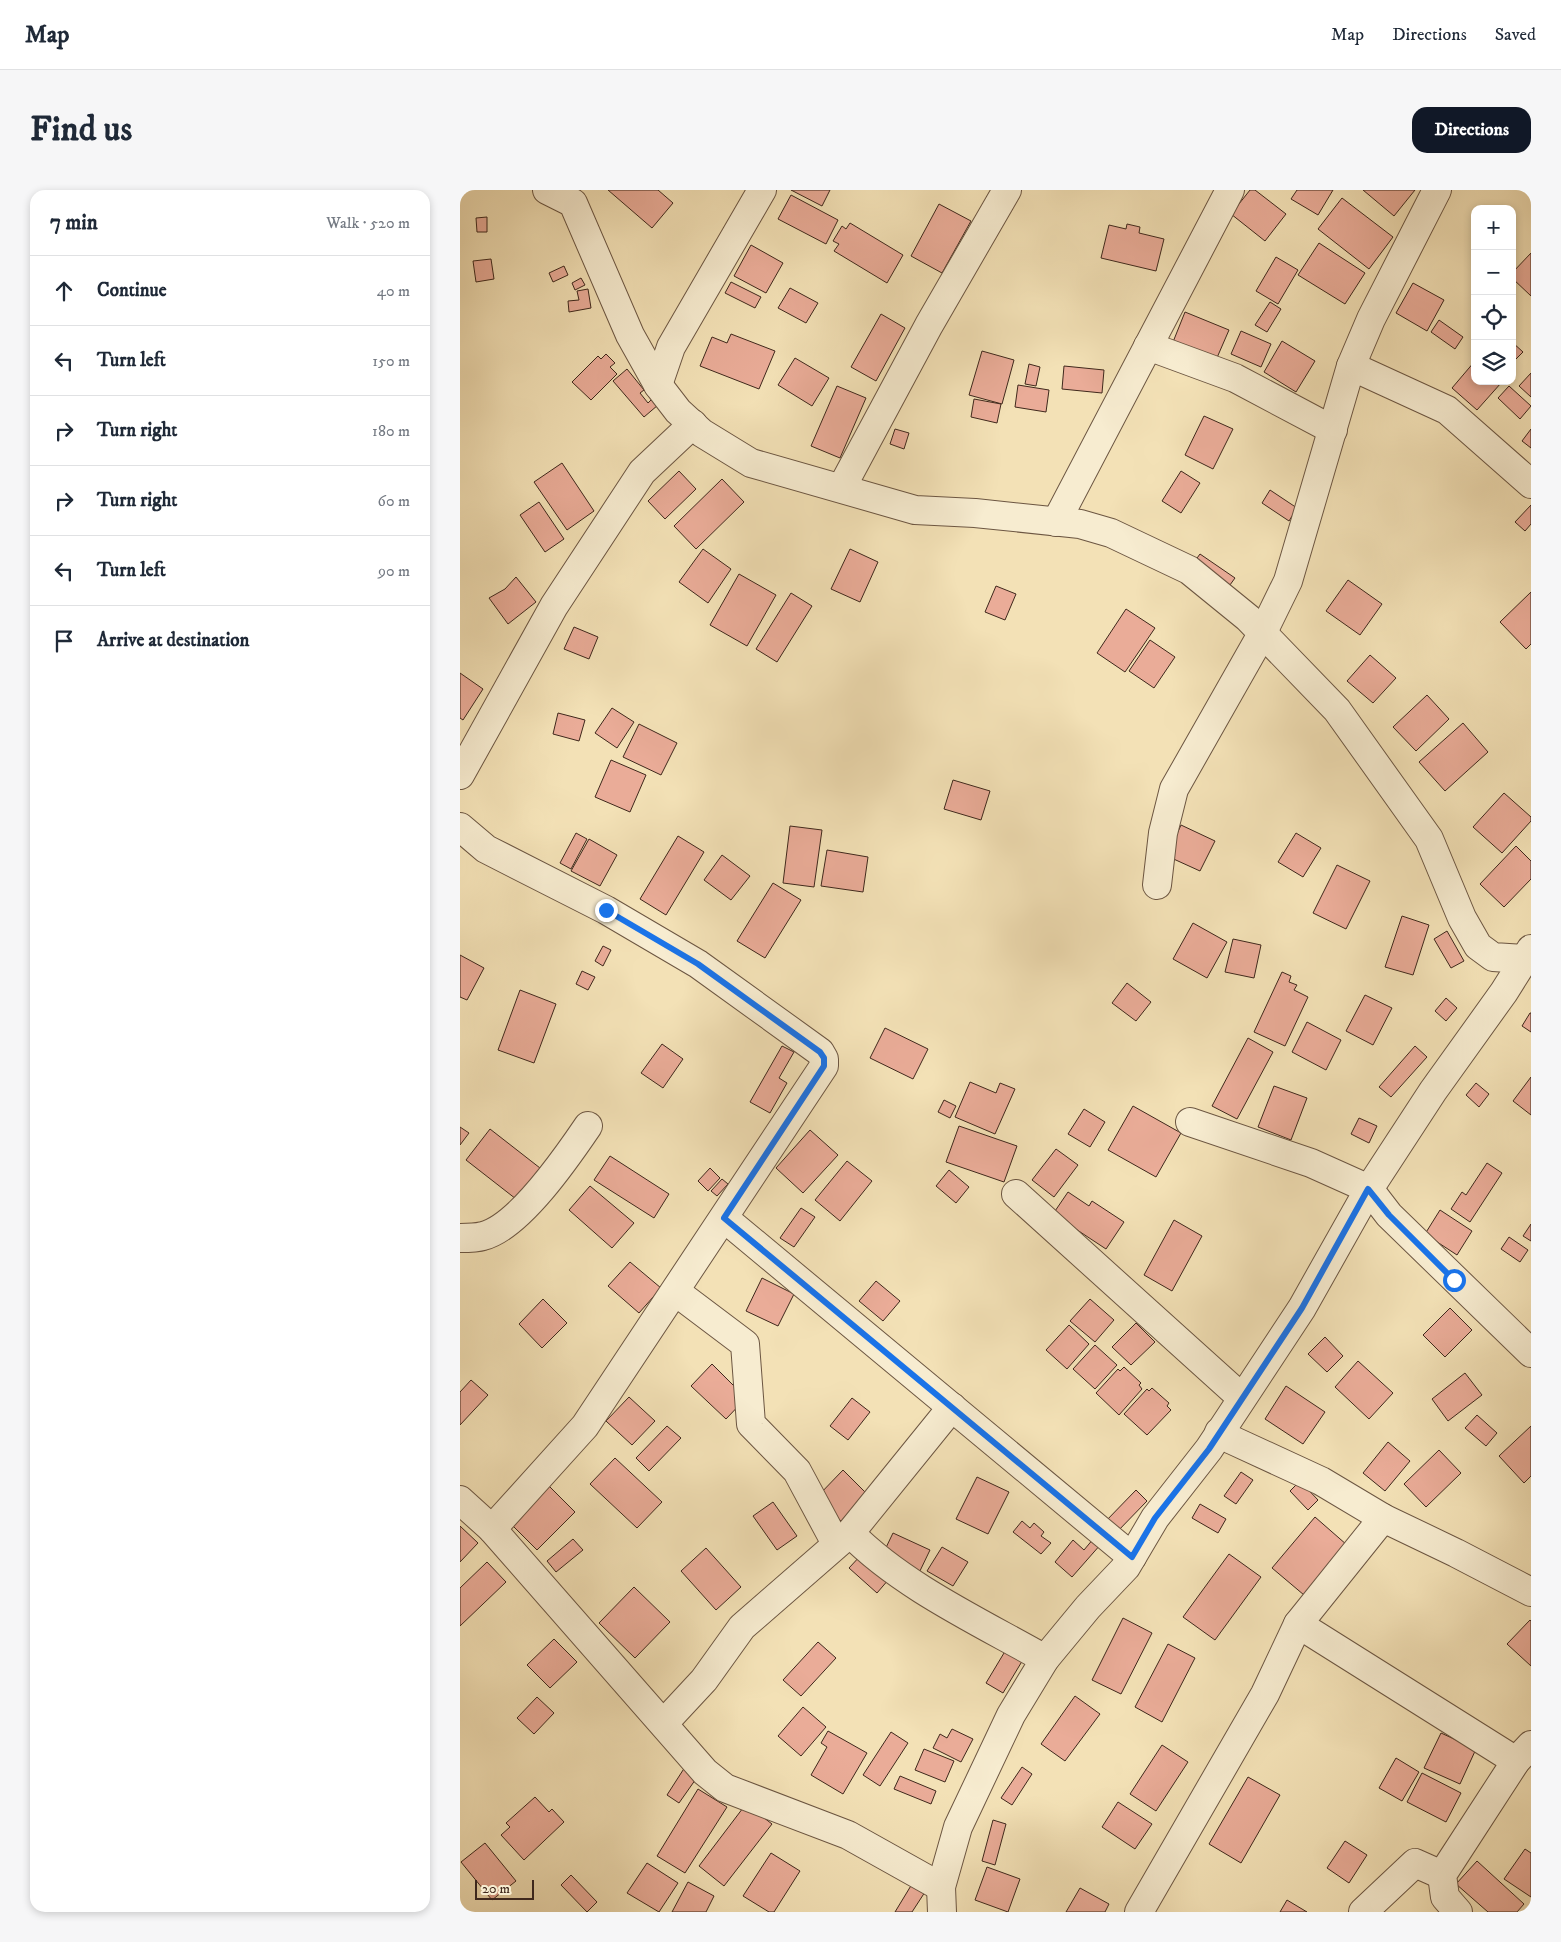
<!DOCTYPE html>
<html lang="en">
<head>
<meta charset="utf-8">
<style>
  body { margin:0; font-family:"IM FELL DW Pica",serif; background:#f6f6f7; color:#1f2937 }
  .controls { position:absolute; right:15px; top:15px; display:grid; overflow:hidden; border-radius:10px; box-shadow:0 2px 8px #0003 }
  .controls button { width:45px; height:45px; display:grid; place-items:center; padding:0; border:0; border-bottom:1px solid #e0e1e3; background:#fff; color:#1f2937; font:25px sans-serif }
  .scale { position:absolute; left:15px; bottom:12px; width:59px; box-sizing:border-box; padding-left:5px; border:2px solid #3f281c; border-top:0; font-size:14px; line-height:18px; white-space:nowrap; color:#3f281c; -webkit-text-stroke:4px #f7ecd0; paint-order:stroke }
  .stop { position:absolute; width:15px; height:15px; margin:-11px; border:4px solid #1a73e8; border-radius:50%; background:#fff }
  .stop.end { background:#1a73e8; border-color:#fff; box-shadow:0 1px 5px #0008 }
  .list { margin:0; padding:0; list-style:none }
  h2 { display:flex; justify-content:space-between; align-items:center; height:65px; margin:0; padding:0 20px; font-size:21px }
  h2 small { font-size:16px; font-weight:400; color:#747a83 }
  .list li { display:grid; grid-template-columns:32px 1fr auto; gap:15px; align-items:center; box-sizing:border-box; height:70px; padding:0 20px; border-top:1px solid #e0e1e3 }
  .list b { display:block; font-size:19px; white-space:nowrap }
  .list em { font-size:16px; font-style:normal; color:#747a83 }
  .icon { flex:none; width:28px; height:28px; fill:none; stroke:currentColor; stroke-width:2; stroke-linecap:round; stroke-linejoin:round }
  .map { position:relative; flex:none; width:1071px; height:1722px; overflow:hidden; border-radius:15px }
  header { display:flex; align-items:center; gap:30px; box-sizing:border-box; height:70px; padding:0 25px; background:#fff; border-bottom:1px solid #e0e1e3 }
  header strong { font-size:24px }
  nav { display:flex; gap:28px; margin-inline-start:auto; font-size:18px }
  .intro { display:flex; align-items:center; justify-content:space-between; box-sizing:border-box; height:120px; padding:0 30px }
  h1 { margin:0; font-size:35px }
  .button { padding:12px 22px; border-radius:15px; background:#111827; color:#fff; font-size:18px; font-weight:700 }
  main { display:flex; gap:30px; padding:0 30px }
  aside { flex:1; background:#fff; border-radius:15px; box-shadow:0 2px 8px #0003 }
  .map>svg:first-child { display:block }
  .building { fill:#eaac98; stroke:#3f281c }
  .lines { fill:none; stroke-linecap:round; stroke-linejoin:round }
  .minor-casing { stroke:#6c5642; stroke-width:30 }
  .minor { stroke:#f7ecd0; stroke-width:28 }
  .route { stroke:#1a73e8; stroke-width:6 }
</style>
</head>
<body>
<header>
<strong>Map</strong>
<nav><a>Map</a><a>Directions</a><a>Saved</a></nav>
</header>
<div class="intro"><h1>Find us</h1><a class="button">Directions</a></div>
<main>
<aside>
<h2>7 min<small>Walk · 520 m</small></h2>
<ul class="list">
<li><svg class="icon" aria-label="ahead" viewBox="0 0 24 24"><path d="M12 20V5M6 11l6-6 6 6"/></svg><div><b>Continue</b></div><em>40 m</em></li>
<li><svg class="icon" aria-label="left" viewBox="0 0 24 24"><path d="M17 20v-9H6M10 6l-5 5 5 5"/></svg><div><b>Turn left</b></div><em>150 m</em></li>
<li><svg class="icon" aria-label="right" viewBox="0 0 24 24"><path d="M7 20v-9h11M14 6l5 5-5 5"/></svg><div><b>Turn right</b></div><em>180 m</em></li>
<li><svg class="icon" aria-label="right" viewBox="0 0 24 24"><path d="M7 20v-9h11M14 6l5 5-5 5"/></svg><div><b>Turn right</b></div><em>60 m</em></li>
<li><svg class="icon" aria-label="left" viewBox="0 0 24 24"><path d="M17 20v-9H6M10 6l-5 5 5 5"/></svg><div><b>Turn left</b></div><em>90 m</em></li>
<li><svg class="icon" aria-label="arrive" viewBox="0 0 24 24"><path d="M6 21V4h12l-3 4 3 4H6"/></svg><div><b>Arrive at destination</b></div></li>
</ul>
</aside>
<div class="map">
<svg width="1071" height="1722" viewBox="0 0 1071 1722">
  <rect width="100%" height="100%" fill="#f3e1b6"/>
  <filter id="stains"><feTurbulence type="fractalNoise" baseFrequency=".004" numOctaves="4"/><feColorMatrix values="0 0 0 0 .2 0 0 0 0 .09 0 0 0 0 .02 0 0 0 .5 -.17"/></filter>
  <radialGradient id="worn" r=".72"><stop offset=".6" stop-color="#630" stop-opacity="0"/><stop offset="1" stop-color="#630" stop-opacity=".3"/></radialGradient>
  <g class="building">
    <path d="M148,0H198L213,13L192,38Z"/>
    <path d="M331,0H370L362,16Z"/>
    <path d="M790,0H795L826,24L805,51L771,24Z"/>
    <path d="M837,0H873L858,25L831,9Z"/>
    <path d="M903,0H955L934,26Z"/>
    <path d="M331,5L378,30L366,54L318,29Z"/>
    <path d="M882,8L933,47L909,79L858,39Z"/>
    <path d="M479,14L511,31L482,83L451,66Z"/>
    <path d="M27,27V42H17L16,28Z"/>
    <path d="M390,33L443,65L427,93L374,61L379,54L373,51L382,36L386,39Z"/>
    <path d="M667,34L680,37L679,43L704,49L696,81L641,68L649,35L666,39Z"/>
    <path d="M859,53L905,83L885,114L838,85Z"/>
    <path d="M291,55L323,73L306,103L274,86Z"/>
    <path d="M1071,63V106L1052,88V83Z"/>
    <path d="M816,67L838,80L818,114L796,101Z"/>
    <path d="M31,69L34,89L16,92L13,71Z"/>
    <path d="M104,76L108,85L93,92L89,83Z"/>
    <path d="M121,88L125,95L115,100L112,93Z"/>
    <path d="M271,92L301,107L295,118L265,103Z"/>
    <path d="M953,93L984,110L967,141L936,123Z"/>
    <path d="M330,98L358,113L346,133L318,118Z"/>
    <path d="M128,99L131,118L109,122L108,111L119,110L117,101Z"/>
    <path d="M810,112L821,119L807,142L795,135Z"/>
    <path d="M725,122L769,140L756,170L713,152Z"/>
    <path d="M421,124L445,138L416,191L391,177Z"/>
    <path d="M979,130L1003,147L995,159L971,142Z"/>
    <path d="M781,141L811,154L801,177L771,164Z"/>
    <path d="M271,144L315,161L299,199L240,176L252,147L267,153Z"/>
    <path d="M822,151L855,171L836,202L804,182Z"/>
    <path d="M1052,152L1063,162L1052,173Z"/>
    <path d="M522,161L554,170L542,214L509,205Z"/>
    <path d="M146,164L155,173L150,177L157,184L131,210L112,192L138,166L141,169Z"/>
    <path d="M335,168L369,188L352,216L318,195Z"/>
    <path d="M1015,171V191L1041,193L1017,220L992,198Z"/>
    <path d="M569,174L580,177L576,196L565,194Z"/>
    <path d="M604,176L644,180L642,203L602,199Z"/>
    <path d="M167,179L184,200L180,203L188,213L192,209L198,215L184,227L153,191Z"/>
    <path d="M1071,183V207L1059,196Z"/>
    <path d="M558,195L589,200L586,222L555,217Z"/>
    <path d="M377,196L406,208L380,268L351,256Z"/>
    <path d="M1049,196L1071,216L1060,229L1038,208Z"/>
    <path d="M514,209L541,214L537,233L511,227Z"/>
    <path d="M744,226L773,239L753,279L725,265Z"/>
    <path d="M435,239L449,243L444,259L430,254Z"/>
    <path d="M1071,239V258L1062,251Z"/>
    <path d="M102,273L134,321L107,340L74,292Z"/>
    <path d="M219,281L236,299L205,329L188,311Z"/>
    <path d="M721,281L740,293L721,323L702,311Z"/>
    <path d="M262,289L284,312L236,359L214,336Z"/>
    <path d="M810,300L837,318L829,331L802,313Z"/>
    <path d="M79,312L104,349L85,362L60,325Z"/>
    <path d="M1071,315V334L1065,341L1055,332Z"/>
    <path d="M243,359L271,379L248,413L219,392Z"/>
    <path d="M390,359L418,372L400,412L371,399Z"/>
    <path d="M740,364L775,388L767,399L732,375Z"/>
    <path d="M279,384L316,405L287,456L250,435Z"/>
    <path d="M56,387L76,412L48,434L29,408L45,399Z"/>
    <path d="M888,390L922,414L900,445L866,421Z"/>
    <path d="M536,396L556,404L545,430L525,422Z"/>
    <path d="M1071,402V454L1066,459L1040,432Z"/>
    <path d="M331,403L352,416L317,472L296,459Z"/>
    <path d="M666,419L695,438L665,482L637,463Z"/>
    <path d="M114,437L138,447L129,469L104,459Z"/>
    <path d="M690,450L715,467L694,498L669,481Z"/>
    <path d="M910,465L936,488L913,513L887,491Z"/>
    <path d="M0,483L23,499L3,530L0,528Z"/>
    <path d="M967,505L989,529L956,561L933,537Z"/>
    <path d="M152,518L174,532L157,558L135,543Z"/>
    <path d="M98,523L125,530L119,551L93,544Z"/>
    <path d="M1003,533L1028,562L985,601L959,572Z"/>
    <path d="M179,534L217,553L201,585L163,567Z"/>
    <path d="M151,570L186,585L170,622L135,607Z"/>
    <path d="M493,590L530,601L521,630L484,619Z"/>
    <path d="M1044,603L1071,627V631L1042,663L1013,637Z"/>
    <path d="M721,635L755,651L740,681L707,666Z"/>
    <path d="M330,636L362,640L354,697L323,693Z"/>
    <path d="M116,643L127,649L111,679L100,673Z"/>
    <path d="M836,643L861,658L843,687L818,672Z"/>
    <path d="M218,646L244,662L206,725L180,709Z"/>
    <path d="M129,649L157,665L140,696L111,681Z"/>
    <path d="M1056,656L1071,671V689L1044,717L1020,694Z"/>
    <path d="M367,660L408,667L403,702L361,696Z"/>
    <path d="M262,665L290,686L271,710L244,690Z"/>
    <path d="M877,675L910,691L886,739L853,723Z"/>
    <path d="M313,693L341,710L305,768L277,751Z"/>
    <path d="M942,726L969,735L953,785L925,777Z"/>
    <path d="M733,733L767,752L747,788L713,769Z"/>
    <path d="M987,741L1004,771L991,778L974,749Z"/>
    <path d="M773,749L801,755L794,788L765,782Z"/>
    <path d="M143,756L151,760L143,776L135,771Z"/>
    <path d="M0,765L24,778L7,810L0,807Z"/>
    <path d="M122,781L135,787L128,800L116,794Z"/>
    <path d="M822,782L831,786L829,792L837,795L834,800L848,807L825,856L794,842Z"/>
    <path d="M667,793L691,812L676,831L652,813Z"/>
    <path d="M60,800L96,814L74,873L38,860Z"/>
    <path d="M905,805L932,818L913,855L886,841Z"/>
    <path d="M986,808L997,818L986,831L975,821Z"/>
    <path d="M1070,823H1071V842L1062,836Z"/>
    <path d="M847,832L881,850L866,880L832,862Z"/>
    <path d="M425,838L468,859L453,889L410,868Z"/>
    <path d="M788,848L813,862L777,929L752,916Z"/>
    <path d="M202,854L223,869L203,898L181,883Z"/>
    <path d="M322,856L334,862L319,888L327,893L310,923L290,912Z"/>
    <path d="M955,856L967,867L931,907L919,897Z"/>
    <path d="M1071,887V925L1053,911Z"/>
    <path d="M510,892L536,903L540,893L555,899L535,944L495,927Z"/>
    <path d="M1016,893L1029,904L1019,917L1006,905Z"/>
    <path d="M814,896L847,908L831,950L798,937Z"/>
    <path d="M484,910L496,916L490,928L478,922Z"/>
    <path d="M673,916L721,943L696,987L648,960Z"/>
    <path d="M624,919L645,932L630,957L608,944Z"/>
    <path d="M899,928L917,936L909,953L891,944Z"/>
    <path d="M499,936L557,956L544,992L486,972Z"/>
    <path d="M0,937L9,943L0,955Z"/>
    <path d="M30,939L80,978L56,1009L6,970Z"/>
    <path d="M350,940L378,965L343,1003L316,978Z"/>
    <path d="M596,959L618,975L594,1007L572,990Z"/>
    <path d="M150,966L209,1004L194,1028L134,990Z"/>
    <path d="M387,971L412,991L380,1031L355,1010Z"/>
    <path d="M1027,973L1042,983L1010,1032L991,1019L1002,1002L1006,1005Z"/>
    <path d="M250,978L260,988L248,1001L238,991Z"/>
    <path d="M489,980L509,997L496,1013L476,996Z"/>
    <path d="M262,989L268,994L257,1006L251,1001Z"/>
    <path d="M130,996L174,1033L152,1058L109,1020Z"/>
    <path d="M608,1002L629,1016L632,1011L664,1032L646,1059L593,1024Z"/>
    <path d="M341,1018L355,1027L334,1057L320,1048Z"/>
    <path d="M980,1020L1012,1041L997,1065L965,1044Z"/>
    <path d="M714,1030L742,1046L712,1101L684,1085Z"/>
    <path d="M1071,1034V1051L1063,1046Z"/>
    <path d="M1049,1047L1068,1060L1060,1072L1041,1059Z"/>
    <path d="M170,1072L201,1098L179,1123L148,1096Z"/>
    <path d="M302,1088L334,1104L318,1136L286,1121Z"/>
    <path d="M416,1091L440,1111L423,1131L399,1111Z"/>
    <path d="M83,1109L107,1133L82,1158L59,1134Z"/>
    <path d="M630,1109L654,1130L635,1152L610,1131Z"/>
    <path d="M990,1118L1012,1140L985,1167L963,1145Z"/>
    <path d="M676,1133L695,1152L671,1175L652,1157Z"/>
    <path d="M609,1135L629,1154L607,1179L586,1160Z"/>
    <path d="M865,1147L883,1166L867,1182L848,1164Z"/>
    <path d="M635,1155L657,1175L635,1199L613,1179Z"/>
    <path d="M898,1171L933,1203L909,1229L875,1197Z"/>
    <path d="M252,1174L286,1208L266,1229L231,1196Z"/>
    <path d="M664,1177L681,1193L679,1195L682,1199L659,1225L636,1203L658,1179L660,1181Z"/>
    <path d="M1005,1183L1022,1205L988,1231L972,1209Z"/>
    <path d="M11,1190L28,1205L0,1235V1202Z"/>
    <path d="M826,1196L865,1222L843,1254L805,1229Z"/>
    <path d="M692,1198L709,1213L707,1216L711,1220L687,1245L664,1224L687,1199L689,1201Z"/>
    <path d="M169,1207L195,1231L172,1255L146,1231Z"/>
    <path d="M392,1208L410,1222L388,1250L370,1236Z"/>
    <path d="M1017,1225L1037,1243L1026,1256L1005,1238Z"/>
    <path d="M207,1236L221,1248L189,1281L176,1268Z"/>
    <path d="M1071,1236V1286L1064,1293L1039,1266Z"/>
    <path d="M928,1252L950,1271L925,1301L903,1283Z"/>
    <path d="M979,1260L1001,1283L966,1317L944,1294Z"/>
    <path d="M155,1268L202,1312L177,1338L130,1294Z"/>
    <path d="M383,1280L407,1304L381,1331L357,1307Z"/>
    <path d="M781,1282L793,1290L776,1314L764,1306Z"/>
    <path d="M517,1287L549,1302L528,1344L496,1329Z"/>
    <path d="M840,1291L858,1310L848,1320L830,1301Z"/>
    <path d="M86,1293L115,1322L77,1360L48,1331Z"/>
    <path d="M676,1300L687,1311L655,1344L644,1333Z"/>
    <path d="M313,1312L337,1346L317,1360L293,1326Z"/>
    <path d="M740,1314L766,1329L758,1343L732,1328Z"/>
    <path d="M855,1327L887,1355L844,1405L812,1378Z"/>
    <path d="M562,1331L570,1338L574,1333L584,1342L581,1346L591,1353L581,1364L553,1342Z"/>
    <path d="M0,1336L18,1353L0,1372Z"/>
    <path d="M433,1343L470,1360L458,1385L421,1368Z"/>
    <path d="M634,1348L641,1354L612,1387L595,1372L613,1350L624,1360Z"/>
    <path d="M113,1349L123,1360L96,1382L87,1371Z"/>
    <path d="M482,1357L508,1372L493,1396L467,1381Z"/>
    <path d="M246,1358L281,1397L256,1420L221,1381Z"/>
    <path d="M402,1364L429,1389L417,1403L389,1378Z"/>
    <path d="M769,1364L801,1387L755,1450L723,1427Z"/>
    <path d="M27,1372L46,1392L0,1436V1398Z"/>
    <path d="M174,1397L210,1432L175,1468L139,1433Z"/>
    <path d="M663,1428L692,1443L661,1504L632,1490Z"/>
    <path d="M1070,1430L1071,1431V1476L1047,1454Z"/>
    <path d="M94,1449L117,1472L90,1498L67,1475Z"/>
    <path d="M358,1452L376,1468L341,1506L323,1490Z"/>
    <path d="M708,1454L735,1468L702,1532L675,1517Z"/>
    <path d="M547,1458L564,1468L543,1503L526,1493Z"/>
    <path d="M615,1506L640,1524L605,1571L581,1554Z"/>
    <path d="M77,1507L94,1523L74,1544L57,1528Z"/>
    <path d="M343,1517L366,1537L341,1566L318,1546Z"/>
    <path d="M492,1539L513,1549L501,1572L473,1558L480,1544L487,1548Z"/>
    <path d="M368,1541L407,1563L383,1604L351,1585L367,1557L361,1553Z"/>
    <path d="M431,1542L448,1553L420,1596L403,1585Z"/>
    <path d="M981,1543L1016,1559L1000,1594L964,1578Z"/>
    <path d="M702,1555L728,1572L696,1621L670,1604Z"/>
    <path d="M464,1559L494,1571L485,1592L455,1580Z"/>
    <path d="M936,1568L959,1582L942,1611L919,1598Z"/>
    <path d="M225,1577L238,1586L219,1613L207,1605Z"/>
    <path d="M562,1577L572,1584L552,1615L541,1608Z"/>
    <path d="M962,1583L1001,1603L986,1632L947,1612Z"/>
    <path d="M440,1586L476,1601L471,1614L434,1599Z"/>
    <path d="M788,1587L820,1605L781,1673L749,1654Z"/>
    <path d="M238,1599L267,1617L225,1683L197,1666Z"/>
    <path d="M75,1607L89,1622L92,1619L104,1632L64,1670L41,1645L50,1637L46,1633Z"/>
    <path d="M658,1612L692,1634L675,1659L642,1637Z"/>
    <path d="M286,1614L312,1634L264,1696L239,1676Z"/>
    <path d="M533,1630L546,1634L535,1675L522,1671Z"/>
    <path d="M885,1651L907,1665L889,1693L867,1678Z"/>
    <path d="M25,1653L56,1691L32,1710L1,1672Z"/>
    <path d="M1065,1659L1071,1663V1707L1044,1689Z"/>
    <path d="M311,1663L340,1681L314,1722H309L283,1706Z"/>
    <path d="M1017,1671L1064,1714L1057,1722H1028L996,1694Z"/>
    <path d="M187,1673L218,1693L199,1722L167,1703Z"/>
    <path d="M527,1677L560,1689L548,1722L515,1710Z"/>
    <path d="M111,1685L137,1712L127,1722L101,1695Z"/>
    <path d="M228,1692L254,1706L246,1722H212Z"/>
    <path d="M452,1694L465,1702L452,1722H435Z"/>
    <path d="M620,1698L649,1714L645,1722H606Z"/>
    <path d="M827,1710L847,1722H820Z"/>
  </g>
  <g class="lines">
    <g class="minor-casing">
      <g id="minor">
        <path d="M87,0L113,13L170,145L198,195L218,221L242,243L291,273L455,320L515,323L620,334L651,343L729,380L788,428L877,520L969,649L1002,728L1018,756L1033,767L1064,769"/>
        <path d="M688,156L775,188L873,240"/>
        <path d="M891,176L987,220L1071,294"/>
        <path d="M198,195L211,157L302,0"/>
        <path d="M382,297L469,135L547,0"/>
        <path d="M596,332L770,0"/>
        <path d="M0,585L94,416L182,282L233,234"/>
        <path d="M0,637L26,659L146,720L238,774L360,862L364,869V876L125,1236L32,1339"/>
        <path d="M697,695L703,643L714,599L802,444L828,391L891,176L911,129L977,0"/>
        <path d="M730,932L851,973L909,999L929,1025L1071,1163"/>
        <path d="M556,1004L782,1208"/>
        <path d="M264,1028L672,1367"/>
        <path d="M0,1048C7,1048 16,1048 23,1046C59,1037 107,967 128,936"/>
        <path d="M216,1102L285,1154L291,1234L337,1281L373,1348L378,1352"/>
        <path d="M759,1242L772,1250L861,1291L923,1328L996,1363L1071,1402"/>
        <path d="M0,1310L32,1339L245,1582L265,1598L388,1645L481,1697"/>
        <path d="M390,1343C442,1396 520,1432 585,1469"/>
        <path d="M838,1434L1056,1571"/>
        <path d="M204,1533L244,1490L282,1437L390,1343L492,1217"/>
        <path d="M482,1722L481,1697L498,1637L551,1525L585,1469L628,1417L666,1377L695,1328L749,1259L842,1118L909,999L973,901L1044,802L1071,759"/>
        <path d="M679,1722L805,1504L838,1434L923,1328"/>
        <path d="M903,1722L955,1673L982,1685"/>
        <path d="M998,1722L985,1707L982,1685L1056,1571L1071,1555"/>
      </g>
    </g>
    <use href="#minor" class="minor"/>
  </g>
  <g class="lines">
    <path class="route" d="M146,720L238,774L360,862L364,868V876L264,1028L672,1367L695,1328L749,1259L842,1118L908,999L929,1025L994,1090"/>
  </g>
  <rect width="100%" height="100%" filter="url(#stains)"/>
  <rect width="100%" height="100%" fill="url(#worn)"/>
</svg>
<div class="controls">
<button>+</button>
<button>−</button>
<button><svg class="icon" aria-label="locate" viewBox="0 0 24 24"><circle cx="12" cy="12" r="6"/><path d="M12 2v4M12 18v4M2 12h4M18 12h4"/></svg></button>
<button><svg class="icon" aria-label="layers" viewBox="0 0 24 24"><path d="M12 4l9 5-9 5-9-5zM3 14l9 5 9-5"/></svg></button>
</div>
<div class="scale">20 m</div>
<div class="stop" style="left:994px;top:1090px"></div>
<div class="stop end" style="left:146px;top:720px"></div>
</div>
</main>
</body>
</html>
